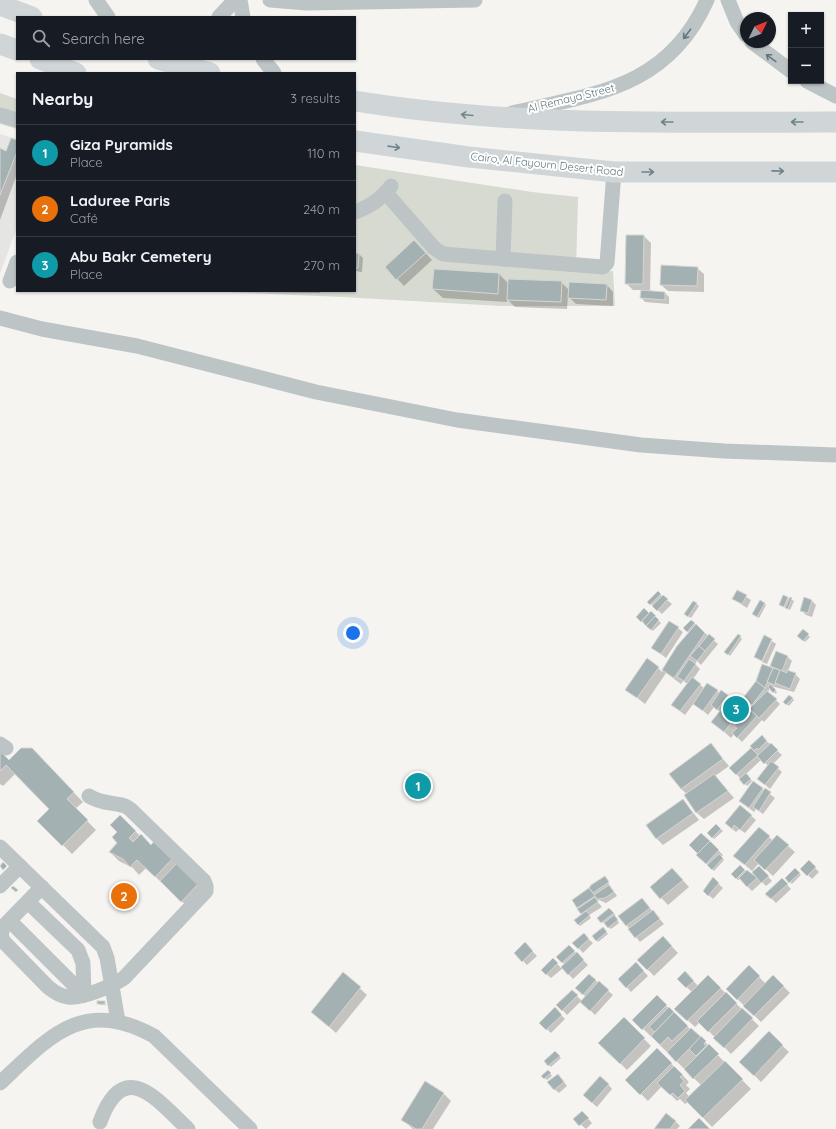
<!DOCTYPE html>
<html lang="en">
<head>
<meta charset="utf-8">
<style>
  body { margin:0; font-family:Quicksand,sans-serif; background:#242831; color:#f1f3f6 }
  .controls { position:absolute; right:12px; top:12px; display:grid; overflow:hidden; border-radius:0px; box-shadow:0 1px 3px #0004 }
  .controls button { width:36px; height:36px; display:grid; place-items:center; padding:0; border:0; border-bottom:1px solid #363941; background:#171b24; color:#f1f3f6; font:20px sans-serif }
  .compass { position:absolute; left:740px; top:12px; width:36px; height:36px; border-radius:50%; background:#171b24; box-shadow:0 1px 3px #0004; rotate:47deg }
  .you { position:absolute; left:353px; top:633px; width:14px; height:14px; margin:-10px; border:3px solid #fff; border-radius:50%; background:#1a73e8; box-shadow:0 0 0 6px #1a73e833 }
  .badge { display:grid; place-items:center; width:26px; height:26px; border-radius:50%; background:#8c9099; color:#fff; font-size:13px; font-weight:700 }
  .pin { position:absolute; translate:-50% -50%; border:2px solid #fff; box-shadow:0 1px 4px #0006 }
  .list { margin:0; padding:0; list-style:none }
  h2 { display:flex; justify-content:space-between; align-items:center; height:52px; margin:0; padding:0 16px; font-size:17px }
  h2 small { font-size:13px; font-weight:400; color:#9ea1a6 }
  .list li { display:grid; grid-template-columns:26px 1fr auto; gap:12px; align-items:center; box-sizing:border-box; height:56px; padding:0 16px; border-top:1px solid #363941 }
  .list b { display:block; font-size:15px; white-space:nowrap }
  .list p { margin:0; font-size:13px; white-space:nowrap; color:#9ea1a6 }
  .list em { font-size:13px; font-style:normal; color:#9ea1a6 }
  .icon { flex:none; width:22px; height:22px; fill:none; stroke:currentColor; stroke-width:2; stroke-linecap:round; stroke-linejoin:round }
  .map { position:relative; flex:none; width:836px; height:1129px; overflow:hidden }
  .search { position:absolute; background:#171b24; box-shadow:0 1px 3px #0004; left:16px; top:16px; width:340px; height:44px; display:flex; align-items:center; gap:10px; box-sizing:border-box; padding:0 14px; border-radius:0px; color:#9ea1a6; font-size:15px }
  .panel { position:absolute; background:#171b24; box-shadow:0 1px 3px #0004; left:16px; top:72px; width:340px; height:220px; border-radius:0px }
  .map>svg:first-child { display:block }
  .built { fill:#e5e6e4 }
  .green { fill:#d6dad0 }
  .shadow { fill:#0003 }
  .building { fill:#a4b1b3; stroke:#d6d6d4 }
  .lines { fill:none; stroke-linecap:round; stroke-linejoin:round }
  .minor { stroke:#bdc4c6; stroke-width:15 }
  .highway { stroke:#d0d6d8; stroke-width:21 }
  .oneway { stroke:#5f777d }
  .oneway2 { stroke:#70858b }
  .labels { text-anchor:middle; dominant-baseline:central; stroke-width:4; stroke-linejoin:round; paint-order:stroke }
  .street-label { font-size:11px; fill:#5f777d; stroke:#fff }
</style>
</head>
<body>
<div class="map">
<svg width="836" height="1129" viewBox="0 0 836 1129">
  <rect width="100%" height="100%" fill="#f5f4f1"/>
  <path class="built" d="M0,134L17,139V227L0,274Z"/>
  <g class="green">
    <path d="M0,93L17,99V129L0,124Z"/>
    <path d="M355,165L532,192L578,197L576,272L613,271L615,306H501L342,297L203,291H355Z"/>
  </g>
  <g class="shadow">
    <path d="M17,141V174L0,220V149L7,152Z"/>
    <path d="M644,236L651,243L650,292L665,293L669,297V304L645,302L641,297L642,290H633L626,283Z"/>
    <path d="M421,248L432,260L404,286L386,267Z"/>
    <path d="M355,254H359L363,258L362,272L355,271Z"/>
    <path d="M697,268L704,274V292L668,291L661,285Z"/>
    <path d="M499,274L509,284L561,282L569,290L607,285L613,292V306L576,304L568,296L567,309L515,307L507,299V302L443,298L433,289Z"/>
    <path d="M263,291H320V293L264,292Z"/>
    <path d="M737,591L751,600L747,608L733,599Z"/>
    <path d="M658,593L672,604L662,614L649,602Z"/>
    <path d="M788,598L794,601L790,610L782,606Z"/>
    <path d="M812,601L816,605L812,617L806,615L801,610Z"/>
    <path d="M694,602L699,606L691,618L688,616Z"/>
    <path d="M765,604L766,605L759,618L755,616Z"/>
    <path d="M644,610L649,614L651,613L661,623L653,631L639,619Z"/>
    <path d="M691,621L718,644L701,665L697,661L695,664L700,669L693,679L705,689L717,691L730,700L745,705L750,710L753,706L744,698L771,668L776,652L787,656L792,661L788,671L795,674L800,679L794,692L771,686L777,692L776,694L770,688L768,692L780,704L764,722L762,720L742,742L734,734L731,738L713,722L721,712L714,707L708,715L694,703L685,715L677,709L672,705L688,684L683,681L681,684L666,673L645,704L627,690L658,668L662,672L671,658L690,633L684,628Z"/>
    <path d="M669,622L683,632L666,658L653,648Z"/>
    <path d="M803,631L810,637L805,642L798,636Z"/>
    <path d="M738,635L742,639L730,656L726,652Z"/>
    <path d="M772,641L776,644L767,664L762,662Z"/>
    <path d="M789,696L794,700L789,706L784,702Z"/>
    <path d="M762,737L782,755L773,764L782,772L770,789L763,783L768,766L762,759L746,774L752,781L747,786L731,768L753,748Z"/>
    <path d="M711,745L729,766L715,776L734,798L704,819L697,813L685,796L687,794L681,789Z"/>
    <path d="M31,749L83,802L75,809L96,830L72,854L39,821L50,809L15,774L3,786L0,784V752L9,761Z"/>
    <path d="M763,789L775,798L763,814L756,809L754,812L740,801Z"/>
    <path d="M683,800L699,820L663,845L656,838Z"/>
    <path d="M740,806L756,820L745,833L739,829L736,832L731,828Z"/>
    <path d="M120,817L151,846L155,842L206,889L189,908L146,868L139,875L133,868L119,861L110,852L119,843Z"/>
    <path d="M716,825L723,831L714,839L708,833Z"/>
    <path d="M701,834L723,855L721,857L724,860L714,871L690,846Z"/>
    <path d="M769,837L773,841L788,846L795,852L773,876L759,863L752,871L735,856Z"/>
    <path d="M809,862L819,872L812,879L802,869Z"/>
    <path d="M740,866L751,875L759,867L772,881L766,886L762,882L752,891L740,879L738,880L732,874Z"/>
    <path d="M795,870L801,875L792,884L786,878Z"/>
    <path d="M679,876L689,887L668,905L651,887Z"/>
    <path d="M604,877L617,896L606,903L599,900L597,901L602,907L589,915L591,918L580,926L578,924L583,915L573,900Z"/>
    <path d="M713,879L723,888L713,899L704,891Z"/>
    <path d="M782,879L791,889L776,903L767,894Z"/>
    <path d="M646,904L664,924L640,942L620,917Z"/>
    <path d="M614,913L619,923L611,929L598,918Z"/>
    <path d="M603,928L608,934L598,942L593,936Z"/>
    <path d="M584,935L593,943L583,953L574,943Z"/>
    <path d="M663,937L678,953L654,976L638,960Z"/>
    <path d="M525,944L537,956L527,965L515,953Z"/>
    <path d="M569,946L588,965L573,979L563,968L551,978L542,970L553,959L561,968L565,965L558,957Z"/>
    <path d="M636,963L648,976L631,992L619,979Z"/>
    <path d="M749,967L766,984L773,976L790,993L761,1022L727,989Z"/>
    <path d="M685,972L698,986L708,976L759,1026L731,1054L700,1022L695,1027L676,1009L692,992L678,979Z"/>
    <path d="M344,974L367,995L336,1033L319,1018Z"/>
    <path d="M589,975L613,995L595,1015L581,1001L567,1015L558,1005L572,991L582,1001L586,997L577,988Z"/>
    <path d="M657,997L691,1030L701,1038L751,1089L712,1127L688,1102L685,1104L680,1099L677,1101L662,1086L648,1101L627,1080L657,1049L689,1082L686,1085L690,1089L686,1093L690,1097L702,1086L634,1020Z"/>
    <path d="M104,1002L106,1005H100L98,1003Z"/>
    <path d="M555,1009L565,1019L551,1033L540,1023Z"/>
    <path d="M624,1019L651,1046L627,1070L600,1043Z"/>
    <path d="M769,1033L789,1052L761,1082L747,1068Z"/>
    <path d="M555,1052L561,1058L551,1067L545,1061Z"/>
    <path d="M548,1071L552,1076L547,1080L543,1076Z"/>
    <path d="M562,1079L567,1086L559,1093L554,1089Z"/>
    <path d="M425,1082L444,1094L451,1101L433,1129H413L403,1120Z"/>
    <path d="M608,1084L612,1089L597,1107L589,1100Z"/>
    <path d="M582,1112L592,1123L586,1129L574,1119Z"/>
    <path d="M675,1121L680,1126L677,1129H656Z"/>
  </g>
  <g class="building">
    <path d="M11,138L17,140V152L0,195V148L6,151Z"/>
    <path d="M626,235H644L643,284H625Z"/>
    <path d="M414,240L426,253L396,280L385,267Z"/>
    <path d="M355,253H359L358,268H355Z"/>
    <path d="M661,265L698,267L697,286L660,285Z"/>
    <path d="M434,269L499,273L498,294L432,289Z"/>
    <path d="M508,279L562,281L561,302L507,300Z"/>
    <path d="M569,282L607,284L606,300L568,298Z"/>
    <path d="M641,290L665,292V300L640,298Z"/>
    <path d="M737,590L747,595L742,604L732,599Z"/>
    <path d="M658,591L661,594L650,605L647,602Z"/>
    <path d="M663,595L668,599L657,611L652,606Z"/>
    <path d="M783,595L788,597L784,607L779,605Z"/>
    <path d="M790,597L792,598L788,609L785,608Z"/>
    <path d="M804,597L812,600L808,613L800,611Z"/>
    <path d="M760,600L765,603L757,617L752,614Z"/>
    <path d="M693,601L697,603L688,617L684,614Z"/>
    <path d="M644,608L649,613L641,622L636,617Z"/>
    <path d="M651,611L656,616L646,626L642,621Z"/>
    <path d="M655,616L659,620L651,630L646,626Z"/>
    <path d="M691,620L695,623L687,632L683,628Z"/>
    <path d="M669,621L679,627L661,654L651,648Z"/>
    <path d="M696,624L705,633L674,678L662,670L677,646Z"/>
    <path d="M803,629L809,634L803,641L797,636Z"/>
    <path d="M709,634L715,639L705,651L699,646Z"/>
    <path d="M738,634L741,636L728,655L724,652Z"/>
    <path d="M764,635L772,639L762,661L754,657Z"/>
    <path d="M699,646L705,651L697,661L690,656Z"/>
    <path d="M776,651L788,656L782,671L770,666Z"/>
    <path d="M647,658L659,667L637,698L625,690Z"/>
    <path d="M689,659L696,664L684,681L677,677Z"/>
    <path d="M762,664L773,668L765,688L756,681Z"/>
    <path d="M773,668L780,670L775,685L767,682Z"/>
    <path d="M780,670L787,673V670L796,673L790,689L775,683Z"/>
    <path d="M692,677L701,684L680,711L671,705Z"/>
    <path d="M756,681L765,688L752,705L743,698Z"/>
    <path d="M707,683L718,690L703,711L693,704Z"/>
    <path d="M770,684L776,690L773,693L768,687Z"/>
    <path d="M721,690L728,695L717,710L711,705Z"/>
    <path d="M767,691L777,699L759,718L749,709Z"/>
    <path d="M733,695L746,704L724,732L711,722Z"/>
    <path d="M789,695L793,698L786,705L783,702Z"/>
    <path d="M749,709L757,716L737,738L732,733L737,728L734,726Z"/>
    <path d="M762,735L767,741L758,750L757,748L754,751L750,746Z"/>
    <path d="M711,743L723,759L681,789L669,774Z"/>
    <path d="M771,743L778,750L764,764L757,756Z"/>
    <path d="M21,748H32L74,792L67,799L88,820L62,846L37,821L49,809L6,765L0,771V751L9,760Z"/>
    <path d="M751,748L758,755L736,775L729,768Z"/>
    <path d="M771,761L779,767L765,785L757,779Z"/>
    <path d="M746,773L751,779L744,785L739,779Z"/>
    <path d="M714,774L728,791L696,813L684,795Z"/>
    <path d="M753,781L763,788L749,808L739,801Z"/>
    <path d="M765,788L771,792L759,811L753,807Z"/>
    <path d="M683,799L693,813L656,839L646,825Z"/>
    <path d="M740,805L752,815L740,830L734,825L732,829L725,823Z"/>
    <path d="M120,815L136,831L129,838L133,842L141,834L151,845L155,840L173,858L155,877L137,860L130,867L123,859L109,852L117,843L112,837L117,832L110,825Z"/>
    <path d="M716,824L721,829L712,838L707,833Z"/>
    <path d="M759,827L770,836L745,865L733,856Z"/>
    <path d="M701,833L710,841L698,854L689,845Z"/>
    <path d="M777,835L789,845L765,870L754,860Z"/>
    <path d="M710,841L719,850L706,864L696,855Z"/>
    <path d="M719,854L723,858L712,870L707,865Z"/>
    <path d="M809,860L816,867L807,876L800,869Z"/>
    <path d="M179,861L200,882L181,902L160,881Z"/>
    <path d="M3,862L7,866L3,870L0,866Z"/>
    <path d="M740,865L745,870L736,879L731,874Z"/>
    <path d="M759,866L769,876L761,883L752,872Z"/>
    <path d="M672,868L683,880L660,899L650,887Z"/>
    <path d="M795,868L800,873L789,883L785,878Z"/>
    <path d="M747,870L757,878L747,887L739,878Z"/>
    <path d="M605,876L609,882L593,893L589,888L591,885Z"/>
    <path d="M713,877L719,883L708,896L703,891Z"/>
    <path d="M782,878L788,884L771,899L765,894Z"/>
    <path d="M609,885L614,892L605,898L597,899L594,895Z"/>
    <path d="M13,886L18,890L16,892L11,888Z"/>
    <path d="M589,888L595,896L577,908L572,900Z"/>
    <path d="M595,897L598,902L581,914L577,909Z"/>
    <path d="M642,898L650,908L626,926L618,916Z"/>
    <path d="M609,908L614,913L601,923L597,918Z"/>
    <path d="M653,910L660,919L635,938L628,929Z"/>
    <path d="M586,911L590,915L578,925L574,920Z"/>
    <path d="M614,915L618,920L608,928L604,923Z"/>
    <path d="M603,927L607,932L596,941L592,936Z"/>
    <path d="M584,933L589,939L578,949L572,943Z"/>
    <path d="M663,936L672,946L647,970L637,960Z"/>
    <path d="M525,942L533,951L522,962L514,953Z"/>
    <path d="M569,945L575,951L562,963L556,957Z"/>
    <path d="M577,952L584,960L568,975L561,967Z"/>
    <path d="M553,958L558,963L546,975L541,970Z"/>
    <path d="M636,962L644,971L626,988L618,979Z"/>
    <path d="M749,965L760,976L737,1000L726,989Z"/>
    <path d="M685,971L694,981L686,988L677,979Z"/>
    <path d="M343,972L361,987L329,1027L311,1012Z"/>
    <path d="M589,974L596,980L583,995L575,988Z"/>
    <path d="M708,975L721,988L687,1021L674,1009Z"/>
    <path d="M773,975L784,986L754,1016L743,1006Z"/>
    <path d="M599,981L609,990L590,1011L580,1002Z"/>
    <path d="M572,990L578,995L562,1011L556,1005Z"/>
    <path d="M726,992L737,1003L708,1032L697,1021Z"/>
    <path d="M657,995L667,1005L642,1030L632,1020Z"/>
    <rect x="97" y="1001" width="8" height="3"/>
    <path d="M555,1007L562,1015L546,1030L539,1023Z"/>
    <path d="M669,1007L674,1012L655,1032L649,1027Z"/>
    <path d="M742,1008L753,1018L724,1048L713,1038Z"/>
    <path d="M674,1012L688,1026L672,1041L668,1037L660,1045L651,1036Z"/>
    <path d="M624,1017L645,1038L620,1064L598,1043Z"/>
    <path d="M691,1028L701,1037L676,1062L667,1052Z"/>
    <path d="M769,1031L783,1045L754,1076L739,1062Z"/>
    <path d="M701,1036L706,1041L704,1044L706,1046L696,1056L689,1049Z"/>
    <path d="M709,1044L719,1054L693,1079L684,1069Z"/>
    <path d="M657,1048L672,1063L640,1095L625,1080Z"/>
    <path d="M555,1051L560,1056L548,1066L544,1061Z"/>
    <path d="M725,1061L743,1079L703,1118L685,1100Z"/>
    <path d="M674,1066L683,1075L680,1077L684,1081L680,1085L685,1091L678,1098L673,1093L670,1095L657,1083Z"/>
    <path d="M548,1070L551,1073L544,1079L541,1076Z"/>
    <path d="M558,1074L564,1082L554,1090L547,1082Z"/>
    <path d="M600,1076L609,1084L592,1103L583,1095Z"/>
    <path d="M425,1081L444,1093L422,1129H416L401,1120Z"/>
    <path d="M582,1111L589,1118L579,1126L573,1119Z"/>
    <path d="M666,1113L676,1121L670,1129H654Z"/>
    <path d="M699,1118L710,1129H688Z"/>
  </g>
  <g class="lines">
    <g class="minor">
      <path d="M96,0L108,17"/>
      <path d="M240,0L243,17"/>
      <path d="M270,0L307,3L475,0"/>
      <path d="M728,0L737,22L746,35"/>
      <path d="M219,17L235,0"/>
      <path d="M752,42L791,71"/>
      <path d="M263,59L274,73"/>
      <path d="M807,81L836,96"/>
      <path d="M512,113C594,94 668,88 707,0"/>
      <path d="M0,115L17,120"/>
      <path d="M386,193L434,248L443,254L603,267L607,263L614,172"/>
      <path d="M355,212C371,206 381,199 391,186"/>
      <path d="M503,259L505,201"/>
      <path d="M10,281L17,262"/>
      <path d="M0,318L42,329L137,346L316,392L457,420L641,445L724,451L836,455"/>
      <path d="M0,744L6,748"/>
      <path d="M0,847L103,947L107,958L118,1021"/>
      <path d="M0,886L20,866"/>
      <path d="M42,887L3,927L1,936L4,942L48,987C54,992 60,996 68,997C82,999 112,986 124,978L206,891V886L204,881L130,809C120,801 104,806 89,796"/>
      <path d="M28,902L78,950L83,963L84,995"/>
      <path d="M10,921L84,995"/>
      <path d="M0,1083C50,1036 83,997 154,1036L250,1129"/>
      <path d="M100,1122C124,1056 157,1100 188,1129"/>
    </g>
    <g class="highway">
      <path d="M0,5L32,17"/>
      <path d="M0,44L17,50"/>
      <path d="M40,59L76,73"/>
      <path d="M158,59L210,73"/>
      <path d="M355,101C514,127 676,122 836,122"/>
      <path d="M355,141L469,157L614,172H836"/>
    </g>
  </g>
  <defs><path id="oneway-shaft" d="M-6 0H5M1.5-3L5.5 0L1.5 3" fill="none" stroke-width="1.6" stroke-linecap="round" stroke-linejoin="round"/></defs>
  <g class="oneway">
    <use href="#oneway-shaft" transform="translate(687 34) rotate(127)"/>
    <use href="#oneway-shaft" transform="translate(771 58) rotate(-144)"/>
  </g>
  <g class="oneway2">
    <use href="#oneway-shaft" transform="translate(467 115) rotate(-175)"/>
    <use href="#oneway-shaft" transform="translate(667 122) rotate(-180)"/>
    <use href="#oneway-shaft" transform="translate(797 122) rotate(-180)"/>
    <use href="#oneway-shaft" transform="translate(394 147) rotate(8)"/>
    <use href="#oneway-shaft" transform="translate(778 171) rotate(1)"/>
    <use href="#oneway-shaft" transform="translate(648 172)"/>
  </g>
  <g class="labels">
    <g class="street-label">
      <text transform="translate(571 98) rotate(-14)">Al Remaya Street</text>
      <text transform="translate(547 164) rotate(6)">Cairo, Al Fayoum Desert Road</text>
    </g>
  </g>
</svg>
<div class="controls">
<button>+</button>
<button>−</button>
</div>
<svg class="compass" viewBox="-18 -18 36 36"><path d="M0-13l5 13h-10z" fill="#e53935"/><path d="M0 13l5-13h-10z" fill="#9ea1a6"/></svg>
<div class="you"></div>
<div class="pin badge" style="left:418px;top:786px;background:#0f9aa8">1</div>
<div class="pin badge" style="left:124px;top:896px;background:#e8710a">2</div>
<div class="pin badge" style="left:736px;top:709px;background:#0f9aa8">3</div>
<div class="search"><svg class="icon" aria-label="search" viewBox="0 0 24 24"><circle cx="10" cy="10" r="6"/><path d="M15 15l6 6"/></svg>Search here</div>
<section class="panel">
<h2>Nearby<small>3 results</small></h2>
<ul class="list">
<li><span class="badge" style="background:#0f9aa8">1</span><div><b>Giza Pyramids</b><p>Place</p></div><em>110 m</em></li>
<li><span class="badge" style="background:#e8710a">2</span><div><b>Laduree Paris</b><p>Café</p></div><em>240 m</em></li>
<li><span class="badge" style="background:#0f9aa8">3</span><div><b>Abu Bakr Cemetery</b><p>Place</p></div><em>270 m</em></li>
</ul>
</section>
</div>
</body>
</html>
